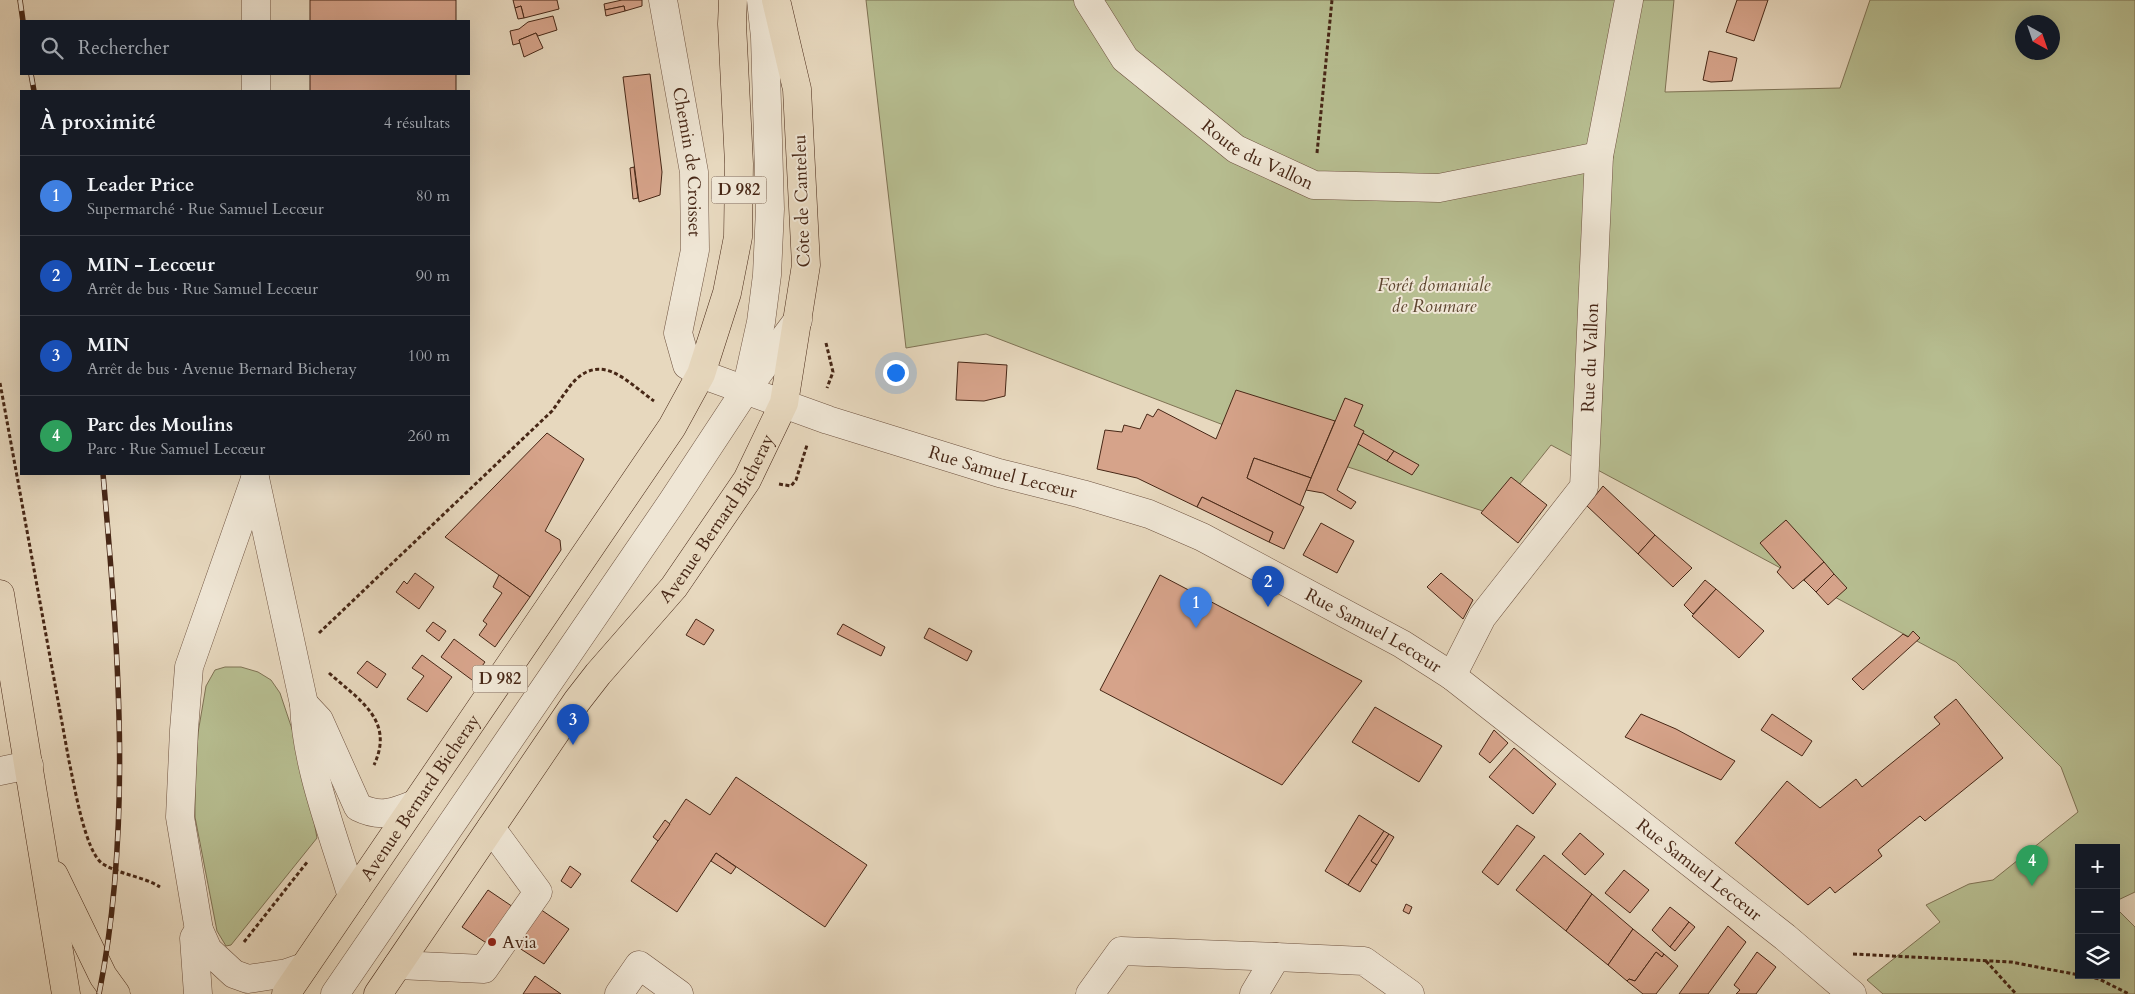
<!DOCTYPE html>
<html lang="fr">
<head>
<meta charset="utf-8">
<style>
  body { margin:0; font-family:Cardo,serif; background:#20242c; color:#f1f3f6 }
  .controls { position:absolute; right:15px; bottom:15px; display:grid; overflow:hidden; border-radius:0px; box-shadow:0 5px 20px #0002 }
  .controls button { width:45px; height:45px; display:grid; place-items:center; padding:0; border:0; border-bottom:1px solid #363941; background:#171b24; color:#f1f3f6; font:25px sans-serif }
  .compass { position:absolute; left:2015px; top:15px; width:45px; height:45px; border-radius:50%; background:#171b24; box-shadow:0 5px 20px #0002; rotate:140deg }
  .you { position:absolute; left:895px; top:372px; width:18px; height:18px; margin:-12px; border:4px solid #fff; border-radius:50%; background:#1a73e8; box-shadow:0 0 0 8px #1a73e833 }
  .badge { display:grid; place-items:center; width:32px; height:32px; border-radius:50%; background:#ea580c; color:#fff; font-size:16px; font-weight:700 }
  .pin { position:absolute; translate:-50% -41px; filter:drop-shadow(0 1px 2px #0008) }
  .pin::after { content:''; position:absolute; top:26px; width:18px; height:15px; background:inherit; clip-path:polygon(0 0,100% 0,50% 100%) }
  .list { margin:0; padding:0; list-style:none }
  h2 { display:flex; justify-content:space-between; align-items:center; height:65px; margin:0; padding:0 20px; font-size:21px }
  h2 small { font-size:16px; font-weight:400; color:#9ea1a6 }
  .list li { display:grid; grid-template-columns:32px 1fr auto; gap:15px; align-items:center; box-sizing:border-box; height:80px; padding:0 20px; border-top:1px solid #363941 }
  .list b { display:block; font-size:19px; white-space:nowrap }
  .list p { margin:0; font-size:16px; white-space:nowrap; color:#9ea1a6 }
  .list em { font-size:16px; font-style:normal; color:#9ea1a6 }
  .icon { flex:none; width:28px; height:28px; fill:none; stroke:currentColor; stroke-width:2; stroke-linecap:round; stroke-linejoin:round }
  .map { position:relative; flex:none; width:2135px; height:994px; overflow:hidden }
  .search { position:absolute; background:#171b24; box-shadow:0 5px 20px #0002; left:20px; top:20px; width:450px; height:55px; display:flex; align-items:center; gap:12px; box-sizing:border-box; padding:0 18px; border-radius:0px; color:#9ea1a6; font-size:19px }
  .panel { position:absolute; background:#171b24; box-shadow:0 5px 20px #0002; left:20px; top:90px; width:450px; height:385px; border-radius:0px }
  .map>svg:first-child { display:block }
  .green { fill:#b7be91; stroke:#7f7254; fill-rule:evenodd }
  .building { fill:#d6a38a; stroke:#472716 }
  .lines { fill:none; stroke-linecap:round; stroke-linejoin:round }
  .minor-casing { stroke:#6f5340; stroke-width:29 }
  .major-casing { stroke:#472716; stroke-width:29 }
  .path { stroke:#472716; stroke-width:3; stroke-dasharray:4 2.5; stroke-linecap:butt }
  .minor { stroke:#efe6d5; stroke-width:28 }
  .major { stroke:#e7d8be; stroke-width:28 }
  .rail-casing { stroke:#472716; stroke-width:5.5 }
  .rail { stroke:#efe6d5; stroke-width:4; stroke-dasharray:11; stroke-linecap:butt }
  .poi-dot { fill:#8f2418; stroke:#efe6d5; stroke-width:2 }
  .labels { text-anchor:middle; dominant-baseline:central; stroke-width:4; stroke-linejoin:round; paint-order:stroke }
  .shield { fill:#efe6d5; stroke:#79604f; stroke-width:1 }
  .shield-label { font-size:16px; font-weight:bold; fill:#472716 }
  .street-label { font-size:18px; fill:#472716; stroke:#efe6d5 }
  .park-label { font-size:18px; font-style:italic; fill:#5d452f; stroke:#efe6d5 }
  .poi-label { font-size:18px; fill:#472716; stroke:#efe6d5; text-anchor:start }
</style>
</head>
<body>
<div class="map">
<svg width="2135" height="994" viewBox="0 0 2135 994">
  <rect width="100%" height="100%" fill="#e7d8be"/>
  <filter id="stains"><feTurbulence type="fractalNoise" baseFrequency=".004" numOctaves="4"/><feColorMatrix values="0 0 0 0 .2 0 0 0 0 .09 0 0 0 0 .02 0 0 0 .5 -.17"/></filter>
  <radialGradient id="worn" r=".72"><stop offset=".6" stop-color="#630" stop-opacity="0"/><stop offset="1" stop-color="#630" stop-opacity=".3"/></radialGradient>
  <g class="green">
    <path d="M866,0H1674L1665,92L1840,88L1870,0H2135V892L2116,901V848H2079V975H2116V908L2135,927V994H1883L1867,980L1940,922L1926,905L1969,884L1993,880L2078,812L2061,767L1956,662L1551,445L1495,515L1247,434L986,334L906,348ZM2022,22H2052V52H2022Z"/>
    <path d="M225,667H241L258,672L271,680L280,693L304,765L317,838L231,945L226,946L217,931L195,817V782L198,733L206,686L215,670Z"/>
  </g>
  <g class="building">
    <rect x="310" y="0" width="146" height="21"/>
    <path d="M513,0H557L559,9L524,18L521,6L515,8Z"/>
    <path d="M622,0H642V6L625,11L624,6L605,10L604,4Z"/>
    <path d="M1737,0H1768L1754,41L1726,32Z"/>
    <path d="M521,6L524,18L518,19L515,8Z"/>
    <path d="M624,6L625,11L606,16L605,10Z"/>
    <path d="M553,16L557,30L538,36L536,33L519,40L520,43L513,45L510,31L519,29L528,22Z"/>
    <path d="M536,33L543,48L524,57L519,40Z"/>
    <path d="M1709,51L1737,58L1732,81L1711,82L1703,80Z"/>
    <rect x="310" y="74" width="146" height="17"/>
    <path d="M650,74L662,172L660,195L639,202L623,77Z"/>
    <path d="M634,167L638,198L633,199L630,168Z"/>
    <path d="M958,362L1007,365L1005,396L984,401L956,400Z"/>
    <path d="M1236,390L1335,421L1311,478L1254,458L1247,478L1304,507L1284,549L1269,542L1273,532L1202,497L1197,507L1137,478L1097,469L1105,430L1122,432L1124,425L1140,429L1147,414L1153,417L1158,409L1216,439Z"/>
    <path d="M1345,398L1363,405L1354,426L1364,431L1337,490L1356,502L1351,509L1323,493L1306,490Z"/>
    <path d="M547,433L584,459L545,531L560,540L561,550L530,597L445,537Z"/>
    <path d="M1363,433L1394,451L1387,461L1358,444Z"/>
    <path d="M1394,451L1419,465L1412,475L1387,461Z"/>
    <path d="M1254,458L1311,478L1300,505L1247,478Z"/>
    <path d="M1511,477L1547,505L1518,543L1481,513Z"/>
    <path d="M1603,486L1655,535L1638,554L1587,506Z"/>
    <path d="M1202,497L1273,532L1269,542L1197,507Z"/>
    <path d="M1786,520L1824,562L1793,589L1777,572L1781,567L1760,543Z"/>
    <path d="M1321,523L1354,541L1337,573L1303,555Z"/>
    <path d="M1655,535L1692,568L1673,587L1638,554Z"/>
    <path d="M1824,562L1834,574L1816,592L1804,580Z"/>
    <path d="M415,573L434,587L419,609L396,592L404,581L407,584Z"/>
    <path d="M1441,573L1473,600L1463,619L1427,587Z"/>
    <path d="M1834,574L1847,588L1828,605L1816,592Z"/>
    <path d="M499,575L530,597L495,647L479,635L487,624L483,621L502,593L493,587Z"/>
    <path d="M1160,575L1362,681L1282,785L1100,690Z"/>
    <path d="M1705,580L1716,589L1693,614L1684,605Z"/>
    <path d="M1716,589L1764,631L1739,658L1692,616Z"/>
    <path d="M696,619L714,630L704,645L686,635Z"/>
    <path d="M433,622L446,631L439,641L426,631Z"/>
    <path d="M843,624L885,647L881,656L837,634Z"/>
    <path d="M929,628L972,651L967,661L924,638Z"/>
    <path d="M1913,631L1920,638L1863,690L1852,679L1903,634L1908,637Z"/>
    <path d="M454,639L485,662L472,680L441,657Z"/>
    <path d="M422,655L452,677L427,712L407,699L424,676L412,668Z"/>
    <path d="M367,661L386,674L377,688L357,673Z"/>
    <path d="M1956,699L2003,758L1925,821L1920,816L1878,850L1882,856L1835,893L1830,887L1808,905L1735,843L1787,781L1820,808L1856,779L1862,787L1940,724L1934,717Z"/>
    <path d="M1375,707L1442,746L1419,782L1352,742Z"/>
    <path d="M1641,714L1676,729L1735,761L1721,780L1625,737Z"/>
    <path d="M1772,714L1812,741L1802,756L1761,730Z"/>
    <path d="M1494,730L1508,743L1490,763L1479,754Z"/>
    <path d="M1514,748L1556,784L1533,814L1489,777Z"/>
    <path d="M736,777L867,865L825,927L716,853L677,912L631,881L686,799L710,815Z"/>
    <path d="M1359,815L1384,831L1348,885L1325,871Z"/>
    <path d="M665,820L670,824L658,841L653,837Z"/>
    <path d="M1517,825L1535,837L1498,885L1482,872Z"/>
    <path d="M1384,831L1389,834L1371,861L1377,865L1360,892L1348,885Z"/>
    <path d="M1580,833L1604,854L1585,875L1562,854Z"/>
    <path d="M1389,834L1394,837L1377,865L1371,861Z"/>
    <path d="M716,853L736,867L731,874L711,861Z"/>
    <path d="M1544,855L1592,894L1566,931L1516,890Z"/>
    <path d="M570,866L581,874L571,888L561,881Z"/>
    <path d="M1624,870L1649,890L1630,913L1605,893Z"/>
    <path d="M488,890L516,909L524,898L569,929L544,964L499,935L491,946L462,927Z"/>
    <path d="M1592,894L1633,929L1608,965L1566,931Z"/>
    <path d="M1406,904L1412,907L1409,914L1403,911Z"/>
    <path d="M1670,907L1689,922L1670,947L1652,930Z"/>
    <path d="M1689,922L1695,927L1675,951L1670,947Z"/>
    <path d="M1728,926L1746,942L1708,994H1679Z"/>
    <path d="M1633,929L1664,954L1662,957L1656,952L1635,981L1629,979L1627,981L1608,965Z"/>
    <path d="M1656,952L1662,957L1664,954L1678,966L1656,994H1643L1627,981L1629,979L1635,981Z"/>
    <path d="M1757,952L1776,967L1756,994H1736L1740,990L1734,985Z"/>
    <path d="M535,976L561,994H523Z"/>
  </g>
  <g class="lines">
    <g class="minor-casing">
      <g id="minor">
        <path id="s1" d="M663,0L694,172L695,250L678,333L687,365L701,374L828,420L999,473L1082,494L1149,514L1202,537L1402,644L1452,676L1785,937L1852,994"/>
        <path id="s2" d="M1088,0L1125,59L1236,149L1314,185L1439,188L1599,156"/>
        <path d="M256,21V0"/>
        <path d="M256,91V74"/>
        <path d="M748,381L761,322L767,275L770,209L765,37L761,0"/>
        <path d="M255,478L304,704C306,767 334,836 352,897"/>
        <path d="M255,479L189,667L184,730L180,817L199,930L208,950L234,974L248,979L287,973L304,967"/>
        <path id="s3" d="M1452,676L1482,617L1584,487L1599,156L1629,0"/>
        <path d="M304,704L319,720L358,807C380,818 393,813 415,804"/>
        <path d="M0,771L29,765"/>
        <path d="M398,965L484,969L538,892L491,828"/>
        <path d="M198,994L194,938L199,930"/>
        <path d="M335,994L672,502L745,391L798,320"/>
        <path d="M619,994L639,965L679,994"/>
        <path d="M1090,994L1121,951L1276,957"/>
        <path d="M1254,994L1276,957L1364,961L1410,994"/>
      </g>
    </g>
    <g class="major-casing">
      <g id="major">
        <path d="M0,594L66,994"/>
        <path d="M54,875L103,976L116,994"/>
        <path id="s4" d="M286,994L672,427L701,374L727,293L738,237L739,164L732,24L733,0"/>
        <path id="s5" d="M378,994L577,701L598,674L674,587L747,480L784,403L806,265L797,89L776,0"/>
      </g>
    </g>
    <g class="path">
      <path d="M1317,153L1332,0"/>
      <path d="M826,343L833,372L827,388"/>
      <path d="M0,383L69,761C74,783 85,853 103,864C121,875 142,876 160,887"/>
      <path d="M779,484L791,486L796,480L807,445"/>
      <path d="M319,633L552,411C558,403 564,394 570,386C600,349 627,382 654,401"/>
      <path d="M329,673C359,700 395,720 374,765"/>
      <path d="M244,942L308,861"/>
      <path d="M1853,954L2011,962L2079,975"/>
      <path d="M1986,961L2016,994"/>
      <path d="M2082,975L2099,979L2129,994"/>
    </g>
    <use href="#minor" class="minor"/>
    <use href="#major" class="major"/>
    <g class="rail-casing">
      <g id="rail">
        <path d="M20,0L23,21"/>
        <path d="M31,74L34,91"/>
        <path d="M99,994C133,825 118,644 103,474"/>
      </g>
    </g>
    <use href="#rail" class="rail"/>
  </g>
  <circle class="poi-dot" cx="492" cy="942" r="5"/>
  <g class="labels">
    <g class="shield">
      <rect x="711.5" y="176.5" width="55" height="27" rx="4"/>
      <rect x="472.5" y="665.5" width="55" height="27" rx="4"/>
    </g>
    <g class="shield-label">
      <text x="739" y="190">D 982</text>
      <text x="500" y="679">D 982</text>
    </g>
    <g class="street-label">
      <text stroke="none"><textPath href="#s2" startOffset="234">Route du Vallon</textPath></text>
      <text stroke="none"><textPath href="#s1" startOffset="164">Chemin de Croisset</textPath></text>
      <text transform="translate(802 201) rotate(-92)">Côte de Canteleu</text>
      <text stroke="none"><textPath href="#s3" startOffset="361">Rue du Vallon</textPath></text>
      <text stroke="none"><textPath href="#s1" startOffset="705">Rue Samuel Lecœur</textPath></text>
      <text stroke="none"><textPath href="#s5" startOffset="585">Avenue Bernard Bicheray</textPath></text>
      <text stroke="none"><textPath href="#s1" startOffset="1110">Rue Samuel Lecœur</textPath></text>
      <text stroke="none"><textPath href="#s4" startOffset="238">Avenue Bernard Bicheray</textPath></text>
      <text stroke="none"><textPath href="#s1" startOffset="1515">Rue Samuel Lecœur</textPath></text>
    </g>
    <g class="park-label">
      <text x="1434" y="285">Forêt domaniale<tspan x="1434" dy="21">de Roumare</tspan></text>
    </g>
    <g class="poi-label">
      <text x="502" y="942">Avia</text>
    </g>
  </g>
  <rect width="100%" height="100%" filter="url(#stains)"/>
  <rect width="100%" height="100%" fill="url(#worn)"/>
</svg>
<div class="controls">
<button>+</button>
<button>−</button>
<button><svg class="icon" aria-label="layers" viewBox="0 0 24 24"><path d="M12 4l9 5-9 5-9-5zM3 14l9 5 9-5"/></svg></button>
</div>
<svg class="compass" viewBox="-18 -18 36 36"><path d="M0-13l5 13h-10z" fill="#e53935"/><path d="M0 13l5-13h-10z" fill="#9ea1a6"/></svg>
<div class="you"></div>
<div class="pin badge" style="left:1196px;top:628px;background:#3f7fe0">1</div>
<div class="pin badge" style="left:1268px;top:607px;background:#1a4fb4">2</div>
<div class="pin badge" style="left:573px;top:745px;background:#1a4fb4">3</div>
<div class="pin badge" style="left:2032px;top:886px;background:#2e9e5b">4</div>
<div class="search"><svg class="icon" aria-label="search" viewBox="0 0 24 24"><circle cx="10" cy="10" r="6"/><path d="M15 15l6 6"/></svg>Rechercher</div>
<section class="panel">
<h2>À proximité<small>4 résultats</small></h2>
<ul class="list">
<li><span class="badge" style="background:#3f7fe0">1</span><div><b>Leader Price</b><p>Supermarché · Rue Samuel Lecœur</p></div><em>80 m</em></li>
<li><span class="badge" style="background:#1a4fb4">2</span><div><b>MIN - Lecœur</b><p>Arrêt de bus · Rue Samuel Lecœur</p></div><em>90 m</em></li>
<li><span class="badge" style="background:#1a4fb4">3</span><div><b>MIN</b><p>Arrêt de bus · Avenue Bernard Bicheray</p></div><em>100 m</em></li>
<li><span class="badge" style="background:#2e9e5b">4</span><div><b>Parc des Moulins</b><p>Parc · Rue Samuel Lecœur</p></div><em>260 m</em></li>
</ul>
</section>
</div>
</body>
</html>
